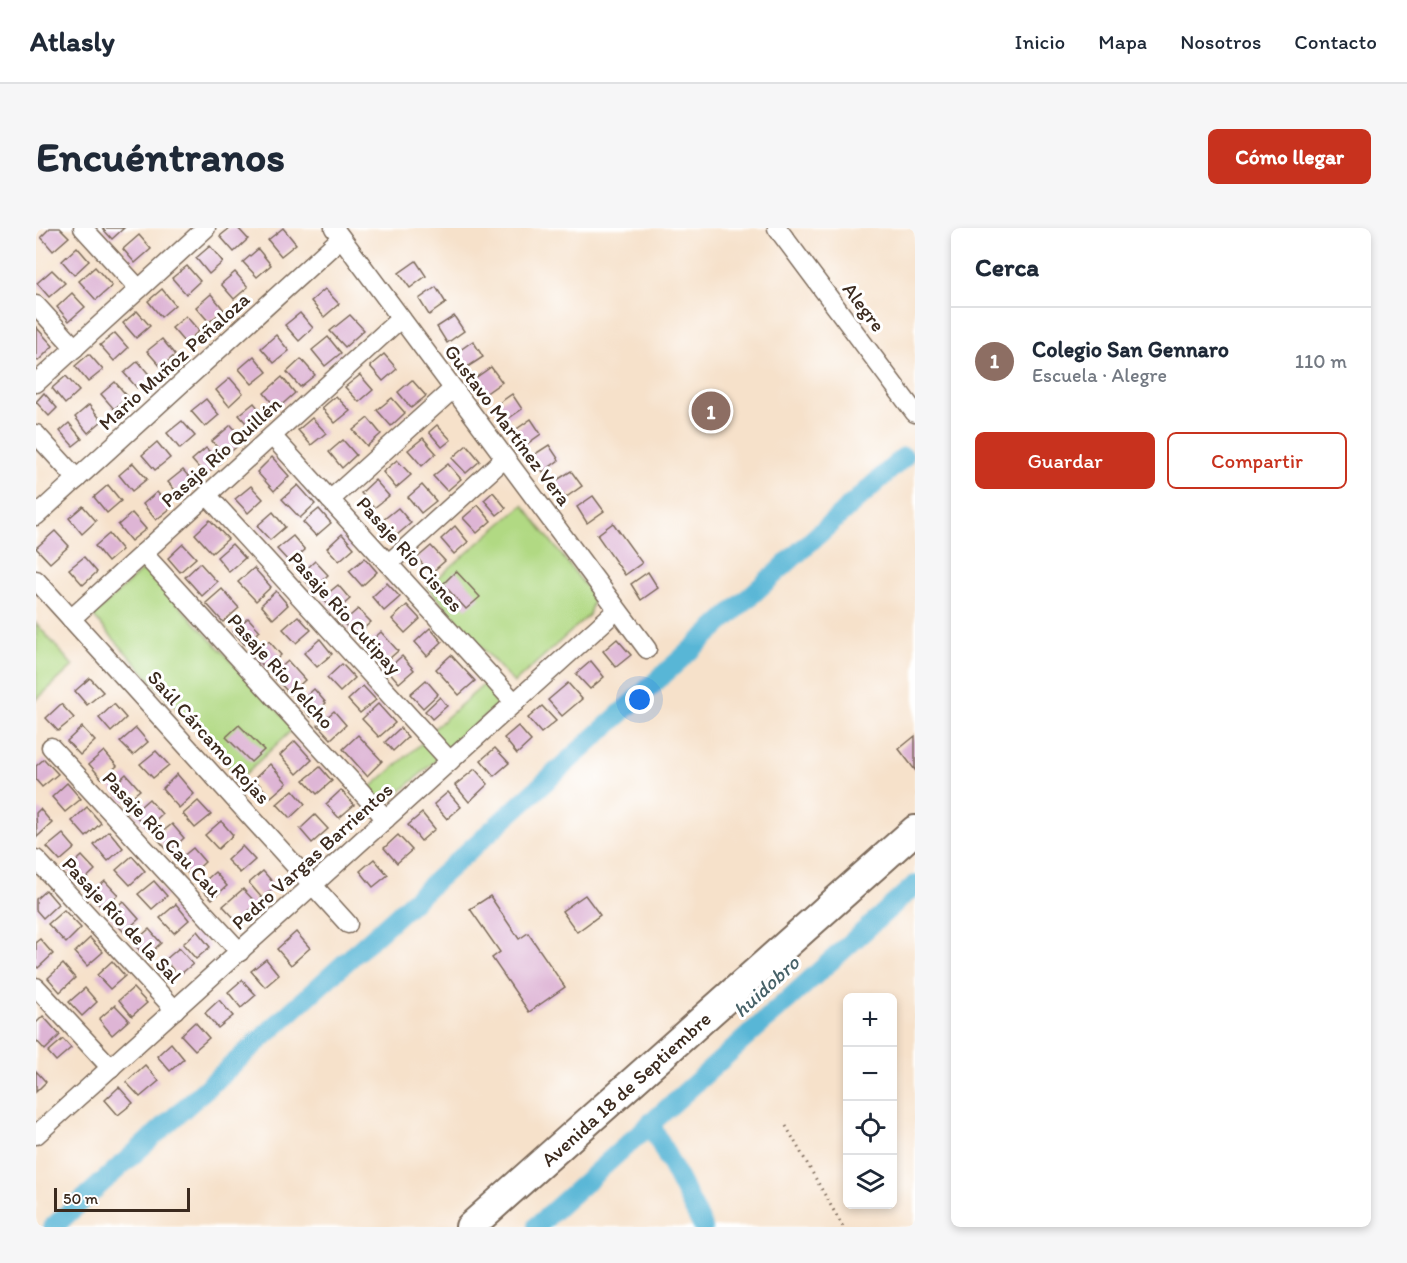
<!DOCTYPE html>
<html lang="es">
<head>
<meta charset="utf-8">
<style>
  body { margin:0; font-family:Itim,sans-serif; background:#f6f6f7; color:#1f2937 }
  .controls { position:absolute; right:18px; bottom:18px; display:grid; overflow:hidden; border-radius:9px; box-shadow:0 3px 9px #0003 }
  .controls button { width:54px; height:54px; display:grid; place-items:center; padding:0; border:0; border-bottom:2px solid #e0e1e3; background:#fff; color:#1f2937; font:30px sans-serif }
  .scale { position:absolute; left:18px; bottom:15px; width:136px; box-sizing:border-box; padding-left:6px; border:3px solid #3b2a1e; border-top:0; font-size:16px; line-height:21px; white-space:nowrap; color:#3b2a1e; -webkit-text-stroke:4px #fff; paint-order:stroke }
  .you { position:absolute; left:604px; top:472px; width:21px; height:21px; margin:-15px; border:4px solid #fff; border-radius:50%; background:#1a73e8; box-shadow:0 0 0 9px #1a73e833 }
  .badge { display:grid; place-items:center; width:39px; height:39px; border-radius:50%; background:#c8321e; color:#fff; font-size:20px; font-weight:700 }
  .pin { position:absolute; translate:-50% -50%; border:3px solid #fff; box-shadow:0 2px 6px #0006 }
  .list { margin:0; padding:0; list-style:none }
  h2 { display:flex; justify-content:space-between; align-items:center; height:78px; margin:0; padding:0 24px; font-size:26px }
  h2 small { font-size:20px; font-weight:400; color:#747a83 }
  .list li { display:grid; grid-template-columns:39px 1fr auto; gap:18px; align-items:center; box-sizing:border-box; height:108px; padding:0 24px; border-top:2px solid #e0e1e3 }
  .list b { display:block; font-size:22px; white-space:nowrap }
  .list p { margin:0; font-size:20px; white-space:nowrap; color:#747a83 }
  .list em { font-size:20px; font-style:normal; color:#747a83 }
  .actions { display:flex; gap:12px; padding:18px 24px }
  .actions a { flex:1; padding:14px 0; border:2px solid #c8321e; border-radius:9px; text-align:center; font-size:21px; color:#c8321e }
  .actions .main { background:#c8321e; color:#fff }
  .icon { flex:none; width:33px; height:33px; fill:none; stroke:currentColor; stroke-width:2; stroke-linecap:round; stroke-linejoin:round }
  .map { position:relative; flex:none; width:879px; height:999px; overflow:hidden; border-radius:9px }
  header { display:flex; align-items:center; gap:36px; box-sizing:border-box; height:84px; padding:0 30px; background:#fff; border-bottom:2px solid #e0e1e3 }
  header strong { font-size:28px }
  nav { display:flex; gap:33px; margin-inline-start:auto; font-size:21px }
  .intro { display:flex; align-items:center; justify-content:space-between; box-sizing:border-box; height:144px; padding:0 36px }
  h1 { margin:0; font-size:42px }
  .button { padding:15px 27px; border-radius:9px; background:#c8321e; color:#fff; font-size:21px; font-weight:700 }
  main { display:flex; gap:36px; padding:0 36px }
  aside { flex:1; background:#fff; border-radius:9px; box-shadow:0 3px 9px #0003 }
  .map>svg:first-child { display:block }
  .green { fill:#b1d983; stroke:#768250; stroke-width:1.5 }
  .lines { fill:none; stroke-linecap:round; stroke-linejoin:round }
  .canal { stroke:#58b6d6; stroke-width:20 }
  .building { fill:#deb5d5 }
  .street-casing { stroke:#7c6a5a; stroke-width:21 }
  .primary-casing { stroke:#7c6a5a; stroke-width:32 }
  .path { stroke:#7c6a5a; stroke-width:3; stroke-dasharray:1.5 4.5; stroke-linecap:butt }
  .street { stroke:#fff; stroke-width:18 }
  .primary { stroke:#fff; stroke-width:28 }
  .labels { text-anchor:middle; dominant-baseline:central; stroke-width:6; stroke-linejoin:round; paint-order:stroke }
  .street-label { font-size:20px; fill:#3b2a1e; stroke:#fff }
  .water-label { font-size:21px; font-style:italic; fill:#476268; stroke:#fff }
</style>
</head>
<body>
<header>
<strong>Atlasly</strong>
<nav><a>Inicio</a><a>Mapa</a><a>Nosotros</a><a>Contacto</a></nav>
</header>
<div class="intro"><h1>Encuéntranos</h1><a class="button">Cómo llegar</a></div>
<main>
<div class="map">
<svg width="879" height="999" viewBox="0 0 879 999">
  <rect width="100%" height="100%" fill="#fff"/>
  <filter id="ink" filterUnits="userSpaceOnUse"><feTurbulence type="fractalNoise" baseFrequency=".0167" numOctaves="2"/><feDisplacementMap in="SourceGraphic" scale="12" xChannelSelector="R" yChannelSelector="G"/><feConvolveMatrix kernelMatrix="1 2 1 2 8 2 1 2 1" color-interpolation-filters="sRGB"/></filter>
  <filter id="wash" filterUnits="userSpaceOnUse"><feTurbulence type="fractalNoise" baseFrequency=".008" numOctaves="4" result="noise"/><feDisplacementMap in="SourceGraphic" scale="24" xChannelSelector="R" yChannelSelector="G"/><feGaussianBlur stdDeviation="1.35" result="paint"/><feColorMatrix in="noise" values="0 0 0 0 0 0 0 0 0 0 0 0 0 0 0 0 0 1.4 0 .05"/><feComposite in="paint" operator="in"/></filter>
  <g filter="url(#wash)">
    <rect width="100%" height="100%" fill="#f6e1ca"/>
    <g class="green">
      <path d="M487,277L558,369L553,387L478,455L391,359Z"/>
      <path d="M108,340L258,500L204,551L57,388Z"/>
      <path d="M0,395L37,438L0,472Z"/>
      <path d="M453,452L469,470L410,523L393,505Z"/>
      <path d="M388,513L403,530L348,578L333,561Z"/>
    </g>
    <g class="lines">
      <g class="canal">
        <path d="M614,895L667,999"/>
        <path d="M501,998L879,657"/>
        <path d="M17,999L868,229"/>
      </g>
    </g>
    <g id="blocks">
      <g class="building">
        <path d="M14,0H24L33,9L17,23L5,9Z"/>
        <path d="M66,0H88L76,11Z"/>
        <path d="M194,0H202L212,11L198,24L184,8Z"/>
        <path d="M247,0L260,16L245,28L232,12Z"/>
        <path d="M103,7L115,21L99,35L87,21Z"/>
        <path d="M174,18L187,34L173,46L160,30Z"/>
        <path d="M41,19L53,33L38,47L26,33Z"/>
        <path d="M222,21L235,37L221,49L207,34Z"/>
        <path d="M380,33L390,48L374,60L363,45Z"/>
        <path d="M151,38L164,53L150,66L136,50Z"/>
        <path d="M59,39L76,58L60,72L43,53Z"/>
        <path d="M16,42L29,55L13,69L1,55Z"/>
        <path d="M199,44L212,59L198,71L185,56Z"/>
        <path d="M400,59L410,75L393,87L383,71Z"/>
        <path d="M126,61L139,77L125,89L112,73Z"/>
        <path d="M289,61L303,76L288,89L275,73Z"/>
        <path d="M36,65L49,79L33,93L21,79Z"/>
        <path d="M175,66L188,82L173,94L160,79Z"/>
        <path d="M101,83L114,98L100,110L87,95Z"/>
        <path d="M264,85L277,100L263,113L249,97Z"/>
        <path d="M314,87L328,102L309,119L294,103Z"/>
        <path d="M150,88L163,103L149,115L136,100Z"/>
        <path d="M418,88L428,103L411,115L401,99Z"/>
        <path d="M0,99L17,118L2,133L0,131Z"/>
        <path d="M79,105L92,120L78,133L64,117Z"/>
        <path d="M240,107L253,123L238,135L225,120Z"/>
        <path d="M292,109L305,125L289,138L276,122Z"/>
        <path d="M126,111L139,127L125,139L111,123Z"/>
        <path d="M437,113L447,129L430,140L420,125Z"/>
        <path d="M53,126L67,142L52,154L39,138Z"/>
        <path d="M348,126L361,141L347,153L334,138Z"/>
        <path d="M218,128L231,144L216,156L203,141Z"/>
        <path d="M265,131L279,147L264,159L251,144Z"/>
        <path d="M102,133L115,149L101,160L88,145Z"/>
        <path d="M455,139L466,154L449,166L438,151Z"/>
        <path d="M324,147L337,162L323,174L309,159Z"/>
        <path d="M30,148L43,163L29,176L16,160Z"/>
        <path d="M246,149L259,165L241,181L228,165Z"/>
        <path d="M194,150L207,165L193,178L180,162Z"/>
        <path d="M376,152L390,168L375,180L362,164Z"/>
        <path d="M79,154L92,169L78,181L65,166Z"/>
        <path d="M8,165L21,180L13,188L0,174Z"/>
        <path d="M476,166L486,181L469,193L459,178Z"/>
        <path d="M300,168L314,183L299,195L286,180Z"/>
        <path d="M356,170L369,185L355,198L341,182Z"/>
        <path d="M170,171L183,187L169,199L155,183Z"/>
        <path d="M218,175L231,191L217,203L203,187Z"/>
        <path d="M53,177L66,193L52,205L39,189Z"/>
        <path d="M276,190L290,205L275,217L262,202Z"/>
        <path d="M332,190L345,206L331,218L317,202Z"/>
        <path d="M495,191L505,206L488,218L478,203Z"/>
        <path d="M146,193L159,208L144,221L131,205Z"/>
        <path d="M33,195L46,211L37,218L24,203Z"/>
        <path d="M195,197L208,212L189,229L176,213Z"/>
        <path d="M401,197L415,212L406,219L393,204Z"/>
        <path d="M387,210L400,225L386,238L372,222Z"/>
        <path d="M307,212L320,227L306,240L293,224Z"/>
        <path d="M121,214L134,230L119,242L106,227Z"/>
        <path d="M431,217L444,233L430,245L416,230Z"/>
        <path d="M513,217L523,232L507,244L496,228Z"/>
        <path d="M170,220L184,235L169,247L156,232Z"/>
        <path d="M236,229L253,248L238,263L221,244Z"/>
        <path d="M361,232L375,247L360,260L347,244Z"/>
        <path d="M97,235L111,251L96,263L83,247Z"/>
        <path d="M412,236L425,251L411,263L397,248Z"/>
        <path d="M147,242L160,257L145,269L132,254Z"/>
        <path d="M535,243L546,258L529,270L518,254Z"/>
        <path d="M339,252L353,268L338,280L325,265Z"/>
        <path d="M72,257L85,273L71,285L58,269Z"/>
        <path d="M262,257L279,276L264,290L246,271Z"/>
        <path d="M386,257L400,273L385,285L372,269Z"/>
        <path d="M215,258L227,271L212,285L199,271Z"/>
        <path d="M121,264L135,280L120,292L107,276Z"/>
        <path d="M457,264L470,280L461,287L448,272Z"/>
        <path d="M557,268L568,283L551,295L541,279Z"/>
        <path d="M442,277L455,293L441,305L427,290Z"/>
        <path d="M47,278L60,293L46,306L33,290Z"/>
        <path d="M362,280L375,295L361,307L347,292Z"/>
        <path d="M283,281L295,295L280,308L267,294Z"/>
        <path d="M237,284L249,299L234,312L221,298Z"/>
        <path d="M96,285L110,301L95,313L82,297Z"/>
        <path d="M174,292L192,311L176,325L159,306Z"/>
        <path d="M577,295L606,335L589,347L561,307Z"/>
        <path d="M419,298L432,314L418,326L405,311Z"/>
        <path d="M19,303L33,318L14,335L0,320Z"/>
        <path d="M73,306L86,322L72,334L59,318Z"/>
        <path d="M306,306L318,320L303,333L291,320Z"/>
        <path d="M257,308L269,322L254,335L241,321Z"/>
        <path d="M147,316L160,330L144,344L132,330Z"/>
        <path d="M196,316L209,330L193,344L181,329Z"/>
        <path d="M395,318L409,333L395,345L381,330Z"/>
        <path d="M48,329L61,344L47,357L33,341Z"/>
        <path d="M329,330L341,344L326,358L313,343Z"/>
        <path d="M279,333L292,347L277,361L264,347Z"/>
        <path d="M164,335L181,354L166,368L149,349Z"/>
        <path d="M218,340L235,359L220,373L202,354Z"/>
        <path d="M420,343L444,369L430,381L407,356Z"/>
        <path d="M612,344L622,360L605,372L595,356Z"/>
        <path d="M351,355L364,369L348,383L336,369Z"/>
        <path d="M302,357L314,371L299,384L286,370Z"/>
        <path d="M186,361L203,380L187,394L170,375Z"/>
        <path d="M240,363L252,377L237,391L225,377Z"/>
        <path d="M371,377L384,391L369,405L356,391Z"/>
        <path d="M322,381L335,394L319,408L307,394Z"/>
        <path d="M262,388L275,402L260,415L247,401Z"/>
        <path d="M212,390L224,403L209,417L197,403Z"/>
        <path d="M394,400L406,414L391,428L379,414Z"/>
        <path d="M345,404L362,423L346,437L329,418Z"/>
        <path d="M284,411L296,426L281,439L268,425Z"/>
        <path d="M581,411L595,427L580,439L567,423Z"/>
        <path d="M233,413L245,427L230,441L217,427Z"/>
        <path d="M415,427L439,453L423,467L400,441Z"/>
        <path d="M366,428L378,442L363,455L351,441Z"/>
        <path d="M252,433L269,452L254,466L236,447Z"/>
        <path d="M555,433L568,449L554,461L540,446Z"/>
        <path d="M306,436L319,450L304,464L291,450Z"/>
        <path d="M54,450L67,464L51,477L39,463Z"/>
        <path d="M390,452L402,466L387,480L374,466Z"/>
        <path d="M532,455L546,471L526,488L512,472Z"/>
        <path d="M327,458L340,472L324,485L312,472Z"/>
        <path d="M278,461L290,475L275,489L263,475Z"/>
        <path d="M404,469L411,478L396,491L389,483Z"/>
        <path d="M25,476L38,490L22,503L10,490Z"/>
        <path d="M78,476L90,490L75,504L63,490Z"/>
        <path d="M342,476L359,495L343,509L326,491Z"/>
        <path d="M506,478L520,493L505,505L492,490Z"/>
        <path d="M298,483L310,497L295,511L282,497Z"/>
        <path d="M203,497L228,522L215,534L190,509Z"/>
        <path d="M482,498L495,513L481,526L468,510Z"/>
        <path d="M46,499L59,513L44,527L31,513Z"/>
        <path d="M100,500L112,514L97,527L84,514Z"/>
        <path d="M364,500L372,509L357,523L349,514Z"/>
        <path d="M322,507L346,533L331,548L307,521Z"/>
        <path d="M879,508V542L863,521Z"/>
        <path d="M259,513L276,532L261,546L244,527Z"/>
        <path d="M459,520L473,535L458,548L445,532Z"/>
        <path d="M68,523L81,538L66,551L53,536Z"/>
        <path d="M120,523L133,537L117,550L104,536Z"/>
        <path d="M8,531L22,546L6,559L0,552V538Z"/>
        <path d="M234,536L251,555L235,569L218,551Z"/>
        <path d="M284,539L296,553L281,566L268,552Z"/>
        <path d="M439,541L452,556L433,574L419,557Z"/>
        <path d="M90,546L104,562L88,575L75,560Z"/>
        <path d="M141,546L158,566L143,580L126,561Z"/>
        <path d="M31,555L45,571L29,584L16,569Z"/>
        <path d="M257,562L269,576L254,590L241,576Z"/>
        <path d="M305,562L318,577L303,590L290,576Z"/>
        <path d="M412,564L425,579L411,591L398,576Z"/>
        <path d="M113,571L126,586L111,600L97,585Z"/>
        <path d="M162,573L175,587L159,600L147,586Z"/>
        <path d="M51,579L65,595L50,609L36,593Z"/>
        <path d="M4,581L16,595L1,609L0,585Z"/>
        <path d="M386,585L399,601L385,613L372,597Z"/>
        <path d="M279,587L292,601L276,615L264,601Z"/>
        <path d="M185,593L197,607L182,621L169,607Z"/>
        <path d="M136,596L148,610L133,624L120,609Z"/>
        <path d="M73,603L87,620L72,633L58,617Z"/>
        <path d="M27,606L39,620L24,633L11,619Z"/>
        <path d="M362,607L376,622L361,635L348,620Z"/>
        <path d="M206,618L219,632L204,645L191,632Z"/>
        <path d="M157,620L169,634L154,648L141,633Z"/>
        <path d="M46,628L59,642L44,656L31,642Z"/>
        <path d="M96,628L109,643L94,657L80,642Z"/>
        <path d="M338,631L352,647L337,659L324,643Z"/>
        <path d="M227,643L240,658L226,670L213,655Z"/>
        <path d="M179,644L191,658L176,671L163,658Z"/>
        <path d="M69,653L82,667L66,680L54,666Z"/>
        <path d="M118,653L131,668L116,681L102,666Z"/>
        <path d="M207,661L221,676L201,693L187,678Z"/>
        <path d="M10,662L22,676L7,690L0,682V671Z"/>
        <path d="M549,667L564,687L541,704L526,683Z"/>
        <path d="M454,668L483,711L492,705L529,759L493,784L456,730L464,724L434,681Z"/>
        <path d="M87,673L103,691L88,704L72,687Z"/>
        <path d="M140,676L153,692L138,705L124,690Z"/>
        <path d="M28,682L45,700L30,715L12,696Z"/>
        <path d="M113,701L125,715L110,729L97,715Z"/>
        <path d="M161,703L174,719L160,731L147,716Z"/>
        <path d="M260,704L274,720L255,737L241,721Z"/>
        <path d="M54,710L67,724L51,738L39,724Z"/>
        <path d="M4,711L17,726L2,740L0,738V714Z"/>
        <path d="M143,720L157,736L142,748L129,732Z"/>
        <path d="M230,731L243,747L229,759L215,743Z"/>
        <path d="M76,733L89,748L74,761L61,747Z"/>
        <path d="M27,736L39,750L24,764L12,750Z"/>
        <path d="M206,752L220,767L205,780L192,764Z"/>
        <path d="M49,760L61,774L46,788L33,774Z"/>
        <path d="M97,760L111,775L96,788L83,772Z"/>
        <path d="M183,772L197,788L182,800L169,785Z"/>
        <path d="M79,777L93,792L76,807L63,791Z"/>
        <path d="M7,788L24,807L9,822L0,812V795Z"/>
        <path d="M159,794L173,810L159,822L145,807Z"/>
        <path d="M27,811L35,820L20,833L12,824Z"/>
        <path d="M135,815L148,831L134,843L121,828Z"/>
        <path d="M109,837L123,853L104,869L90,854Z"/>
        <path d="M0,843L10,854L0,864Z"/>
        <path d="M83,859L97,875L82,887L69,872Z"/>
      </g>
    </g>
  </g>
  <g filter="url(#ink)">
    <use href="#blocks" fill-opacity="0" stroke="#7c6a5a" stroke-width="1.5"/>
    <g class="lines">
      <g class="street-casing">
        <g id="street">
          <path d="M47,0L103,61"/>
          <path d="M298,0L611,421"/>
          <path d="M741,0L879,185"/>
          <path d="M0,77L39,120"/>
          <path d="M0,155L170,0"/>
          <path d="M0,206L41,251"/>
          <path d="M236,208L479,475"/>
          <path d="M171,267L414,533"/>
          <path d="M294,272L417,161"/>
          <path d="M0,288L305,10"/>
          <path d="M107,325L350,591"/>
          <path d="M352,336L469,230"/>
          <path d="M0,352L312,696"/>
          <path d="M35,391L365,90"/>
          <path d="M15,519L204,724"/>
          <path d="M0,631L139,782"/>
          <path d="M0,759L75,840"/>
          <path d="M0,907L581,382"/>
        </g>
      </g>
      <g class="primary-casing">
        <path id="primary" d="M434,999L879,602"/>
      </g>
      <path class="path" d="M750,898L807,999"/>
      <use href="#street" class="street"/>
      <use href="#primary" class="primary"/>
    </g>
  </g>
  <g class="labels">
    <g class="street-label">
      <text transform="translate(828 79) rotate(53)">Alegre</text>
      <text transform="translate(138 133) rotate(-42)">Mario Muñoz Peñaloza</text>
      <text transform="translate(472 197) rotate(53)">Gustavo Martínez Vera</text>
      <text transform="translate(185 224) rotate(-42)">Pasaje Río Quillén</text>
      <text transform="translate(374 326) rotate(48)">Pasaje Río Cisnes</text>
      <text transform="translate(309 385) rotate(48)">Pasaje Río Cutipay</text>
      <text transform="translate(245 443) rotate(48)">Pasaje Río Yelcho</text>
      <text transform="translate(173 509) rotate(48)">Saúl Cárcamo Rojas</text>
      <text transform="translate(126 606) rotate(47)">Pasaje Río Cau Cau</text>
      <text transform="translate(276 628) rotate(-42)">Pedro Vargas Barrientos</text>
      <text transform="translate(86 692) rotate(47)">Pasaje Río de la Sal</text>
      <text transform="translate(590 861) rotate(-42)">Avenida 18 de Septiembre</text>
    </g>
    <g class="water-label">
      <text transform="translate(730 758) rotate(-42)">huidobro</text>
    </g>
  </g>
</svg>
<div class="controls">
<button>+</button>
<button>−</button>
<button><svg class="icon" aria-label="locate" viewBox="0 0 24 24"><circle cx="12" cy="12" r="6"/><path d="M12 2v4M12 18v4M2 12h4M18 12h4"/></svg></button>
<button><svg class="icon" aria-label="layers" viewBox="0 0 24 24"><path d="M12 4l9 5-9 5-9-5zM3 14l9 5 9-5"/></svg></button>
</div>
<div class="scale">50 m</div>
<div class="you"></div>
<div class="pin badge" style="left:675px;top:183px;background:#8d6e63">1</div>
</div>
<aside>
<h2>Cerca<small></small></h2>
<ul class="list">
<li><span class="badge" style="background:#8d6e63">1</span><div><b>Colegio San Gennaro</b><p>Escuela · Alegre</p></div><em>110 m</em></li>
</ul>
<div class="actions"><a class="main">Guardar</a><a>Compartir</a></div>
</aside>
</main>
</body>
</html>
